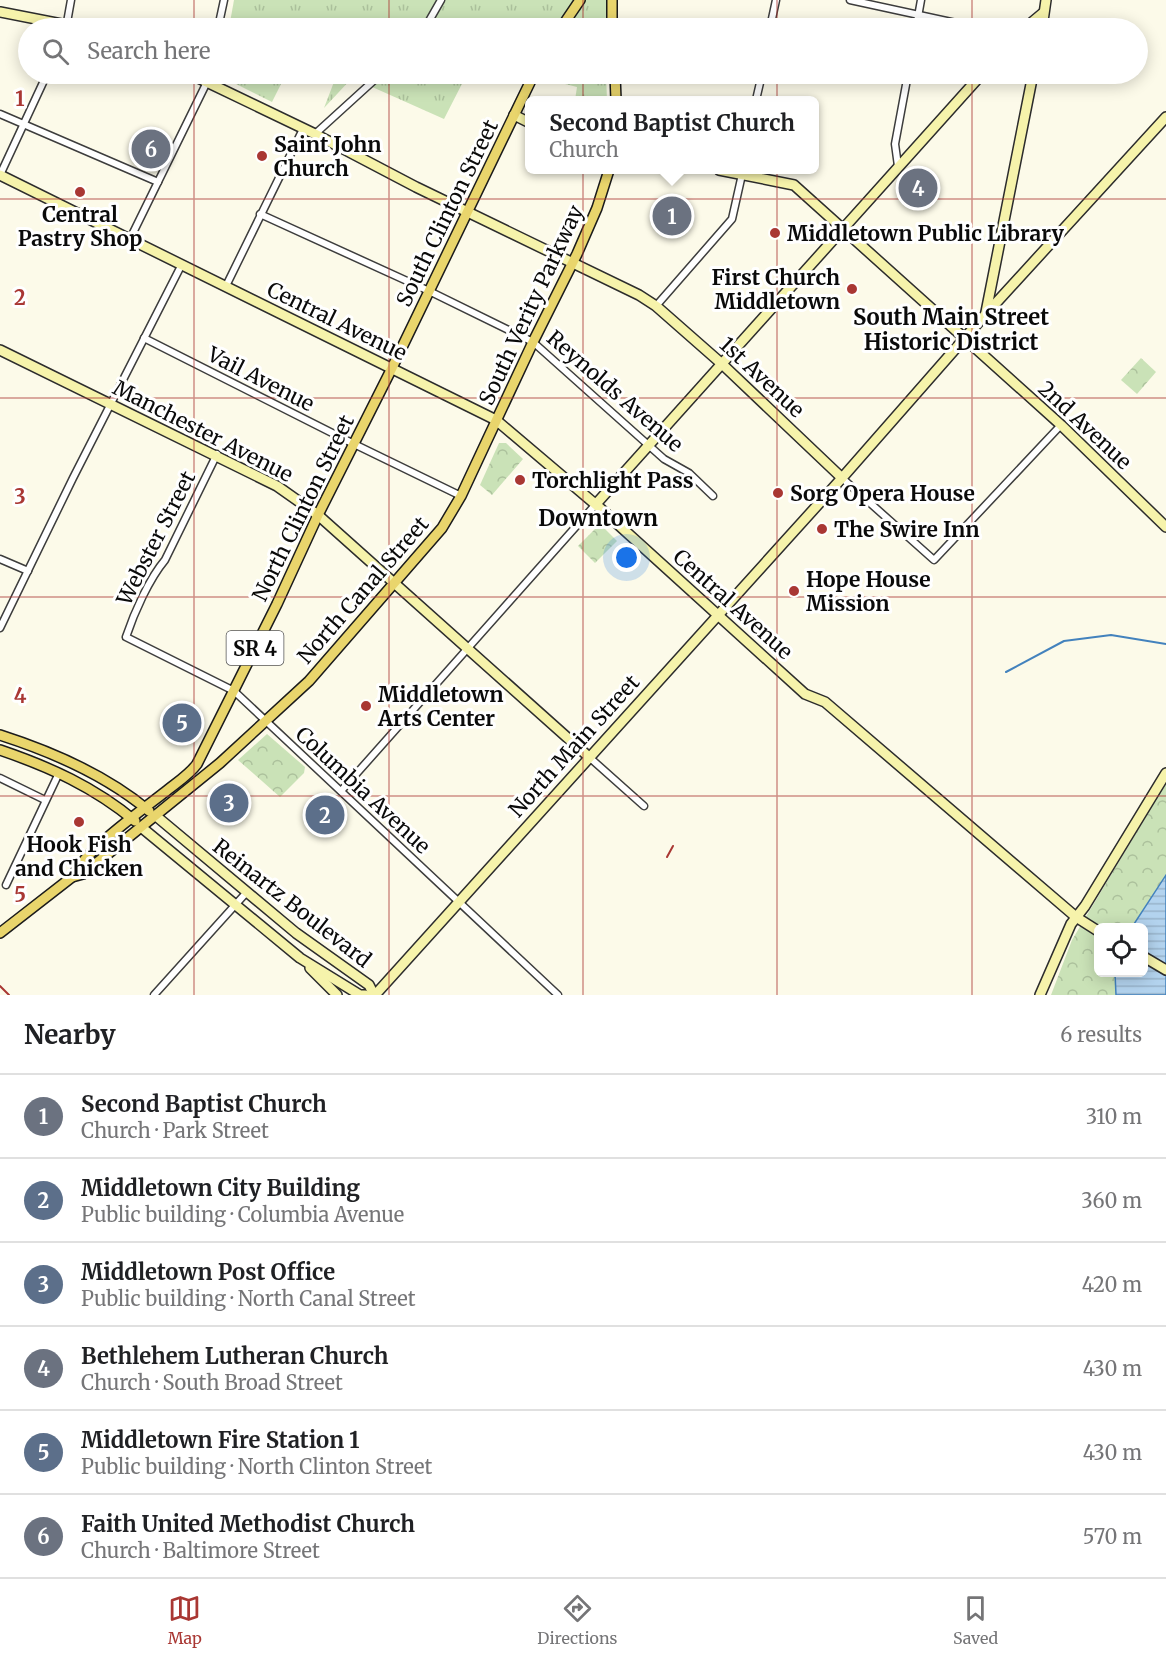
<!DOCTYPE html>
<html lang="en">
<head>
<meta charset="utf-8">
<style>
  body { margin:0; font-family:Merriweather,serif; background:#f6f6f6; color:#202124 }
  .controls { position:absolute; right:18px; bottom:18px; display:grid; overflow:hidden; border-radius:9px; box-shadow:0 3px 15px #0003 }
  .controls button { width:54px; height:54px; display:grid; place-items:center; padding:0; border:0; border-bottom:2px solid #e0e0e0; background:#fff; color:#202124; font:30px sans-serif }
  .you { position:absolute; left:627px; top:558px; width:21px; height:21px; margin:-15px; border:4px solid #fff; border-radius:50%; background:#1a73e8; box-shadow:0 0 0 9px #1a73e833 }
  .badge { display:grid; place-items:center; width:39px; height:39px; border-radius:50%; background:#a93733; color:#fff; font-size:20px; font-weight:700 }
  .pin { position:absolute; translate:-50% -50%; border:3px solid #fff; box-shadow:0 2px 6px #0006 }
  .popup { position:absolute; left:525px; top:96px; width:294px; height:78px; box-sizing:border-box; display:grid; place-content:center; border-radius:9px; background:#fff; filter:drop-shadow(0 2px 4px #0005); font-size:20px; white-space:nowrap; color:#757577 }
  .popup b { font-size:22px; color:#202124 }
  .popup::after { content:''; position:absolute; left:50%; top:100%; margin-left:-12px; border:12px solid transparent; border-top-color:#fff }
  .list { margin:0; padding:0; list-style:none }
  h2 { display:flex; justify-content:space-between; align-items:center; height:78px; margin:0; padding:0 24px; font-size:26px }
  h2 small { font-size:20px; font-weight:400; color:#757577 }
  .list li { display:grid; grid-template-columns:39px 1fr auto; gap:18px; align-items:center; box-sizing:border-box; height:84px; padding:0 24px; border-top:2px solid #e0e0e0 }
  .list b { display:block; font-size:22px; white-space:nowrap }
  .list p { margin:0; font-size:20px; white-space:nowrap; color:#757577 }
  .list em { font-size:20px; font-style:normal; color:#757577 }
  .icon { flex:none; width:33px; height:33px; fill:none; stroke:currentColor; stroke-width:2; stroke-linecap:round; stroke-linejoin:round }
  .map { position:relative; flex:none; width:1166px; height:995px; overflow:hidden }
  .search { position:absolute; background:#fff; box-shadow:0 3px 15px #0003; left:18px; right:18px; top:18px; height:66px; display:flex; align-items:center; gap:15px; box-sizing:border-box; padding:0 21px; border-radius:33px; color:#757577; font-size:22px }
  .sheet { height:582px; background:#fff }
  nav { display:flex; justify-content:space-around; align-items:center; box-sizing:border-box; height:84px; border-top:2px solid #e0e0e0; background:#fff; font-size:16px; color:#757577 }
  nav a { display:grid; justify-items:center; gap:3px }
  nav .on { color:#a93733 }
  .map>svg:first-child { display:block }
  .grass { fill:url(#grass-tufts) }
  .park { fill:url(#park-crowns); fill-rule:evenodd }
  .water { fill:url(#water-rules); stroke:#4382bd; stroke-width:1.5 }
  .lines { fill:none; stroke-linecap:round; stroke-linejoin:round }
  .stream { stroke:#4382bd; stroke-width:2 }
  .street-casing { stroke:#3d3d3d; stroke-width:9 }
  .secondary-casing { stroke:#2c2c2c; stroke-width:12 }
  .primary-casing { stroke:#1b1b1b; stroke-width:12 }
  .street { stroke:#fff; stroke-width:6 }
  .secondary { stroke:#f6f3ab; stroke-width:9 }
  .primary { stroke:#e9d56c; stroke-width:9 }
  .rail { stroke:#a93733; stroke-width:2 }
  .grid { fill:none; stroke:#a93733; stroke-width:1.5; stroke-opacity:0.55 }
  .poi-dot { fill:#a93733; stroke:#fff; stroke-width:2 }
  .labels { text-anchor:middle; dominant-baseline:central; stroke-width:6; stroke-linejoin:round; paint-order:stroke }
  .shield { fill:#fff; stroke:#545454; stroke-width:1.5 }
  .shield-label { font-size:20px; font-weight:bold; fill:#0a0a0a }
  .poi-label { font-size:21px; font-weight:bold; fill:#0a0a0a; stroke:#fff; text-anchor:start }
  .street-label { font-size:21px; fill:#0a0a0a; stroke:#fff }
  .neighbourhood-label { font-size:22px; font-weight:bold; fill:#0a0a0a; stroke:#fff }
  .grid-label { font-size:20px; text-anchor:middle; font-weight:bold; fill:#a93733; stroke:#fff; stroke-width:6; stroke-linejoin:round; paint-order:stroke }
</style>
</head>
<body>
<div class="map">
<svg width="1166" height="995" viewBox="0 0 1166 995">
  <defs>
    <pattern id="grass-tufts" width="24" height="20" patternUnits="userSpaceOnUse" patternTransform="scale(1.5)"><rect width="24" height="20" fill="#cae2b7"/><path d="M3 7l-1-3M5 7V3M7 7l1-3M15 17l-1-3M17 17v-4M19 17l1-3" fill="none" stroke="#acc19c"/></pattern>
    <pattern id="park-crowns" width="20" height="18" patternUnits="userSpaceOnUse" patternTransform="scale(1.5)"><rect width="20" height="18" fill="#cae2b7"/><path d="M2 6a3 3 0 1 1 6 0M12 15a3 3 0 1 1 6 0" fill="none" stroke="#acc19c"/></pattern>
    <pattern id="water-rules" width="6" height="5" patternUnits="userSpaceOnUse" patternTransform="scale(1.5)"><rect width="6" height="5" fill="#b3d3ee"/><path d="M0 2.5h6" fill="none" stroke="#99b4cb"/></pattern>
  </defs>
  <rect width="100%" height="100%" fill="#fcfae9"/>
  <g class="grass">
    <path d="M234,0H607V28H229Z"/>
    <path d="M220,74H286L272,102L220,76Z"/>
    <path d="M337,74H467L444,119L352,78L324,108Z"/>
    <path d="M526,74H606L607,100H575L577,87Z"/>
  </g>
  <g class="park">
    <path d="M1141,358L1156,372L1137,394L1121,380Z"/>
    <path d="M499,443H506L523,459L492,495L480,485Z"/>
    <path d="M600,524L617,541L595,563L578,546Z"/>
    <path d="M267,734L305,767L304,773L280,797L238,760Z"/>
    <path d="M1166,783V995H1051L1072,940ZM1098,927H1144V972H1098Z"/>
  </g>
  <path class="water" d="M1166,875V995H1116L1115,973L1144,972V927H1132Z"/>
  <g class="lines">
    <path class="stream" d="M1006,672L1064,641L1111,635L1166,644"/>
    <g class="street-casing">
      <g id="street">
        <path d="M850,0L979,28"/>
        <path d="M66,28L71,0"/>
        <path d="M218,28L224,0"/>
        <path d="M425,28L441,0"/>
        <path d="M770,28L776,0"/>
        <path d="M916,28L921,0"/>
        <path d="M756,100L762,74"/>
        <path d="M0,114L158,182"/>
        <path d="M315,134L381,74"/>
        <path d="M898,166L895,144L908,74"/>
        <path d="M0,175L47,74"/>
        <path d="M260,214L429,291L533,342L664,459L689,473L713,496"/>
        <path d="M130,239L207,82L209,74"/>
        <path d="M226,286L303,129"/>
        <path d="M656,306L732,219L743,170"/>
        <path d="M144,338L354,444L461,496"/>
        <path d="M217,454L165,560C149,579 134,613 126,637L234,691L558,995"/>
        <path d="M842,478L934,560L1061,425"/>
        <path d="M0,559L28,571"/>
        <path d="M0,628L73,478L182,264"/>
        <path d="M589,757L644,806"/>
        <path d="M0,778L45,800"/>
        <path d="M341,791L596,504"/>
        <path d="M6,885L59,773"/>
        <path d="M154,995L246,893"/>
      </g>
    </g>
    <g class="secondary-casing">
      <g id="secondary">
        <path d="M0,12L82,28"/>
        <path d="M1025,28L1043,13"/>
        <path d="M1042,28L1046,0"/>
        <path d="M190,74L315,134L416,187L639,295L656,306L722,364L842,478"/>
        <path d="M514,115L530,123"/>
        <path d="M719,170L794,185L1061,425L1166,527"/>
        <path d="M0,175L496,420L601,509L805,694L825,702L1076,917L1098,931"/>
        <path d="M986,312L1033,74"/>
        <path d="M0,350L277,486L318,515L589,757"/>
        <path d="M596,504L982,74"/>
        <path d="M156,816L296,933L369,985L374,995"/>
        <path d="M141,827L300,958L360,995H365"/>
        <path d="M1144,957L1166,970"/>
        <path d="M310,968L337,995"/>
        <path d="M375,995L842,478L985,315L1166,117"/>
        <path d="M1040,995L1071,924L1085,906L1166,773"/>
      </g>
    </g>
    <g class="primary-casing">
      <g id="primary">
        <path d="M561,28L580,0"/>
        <path d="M567,28C578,25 583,21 594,28"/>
        <path d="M612,28V0"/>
        <path d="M615,74L616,100"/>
        <path d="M0,735C53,752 106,775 149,811"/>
        <path d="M0,750C50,767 94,787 135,821"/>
        <path d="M72,877C88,848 138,813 165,792C176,783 189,775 197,764L277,604L318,515L392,368L534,74"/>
        <path d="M0,933L72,877L83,874L220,763L309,681L442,528L461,496L533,342L577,254L597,208L609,170"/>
      </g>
    </g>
    <use href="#street" class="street"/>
    <use href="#secondary" class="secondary"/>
    <use href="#primary" class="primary"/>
    <g class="rail">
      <path d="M667,857L673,846"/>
      <path d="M0,986L9,995"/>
    </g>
  </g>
  <path class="grid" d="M194,0V28M389,0V28M583,0V28M777,0V28M972,0V28M194,74V995M389,74V995M583,74V995M777,74V995M972,74V995M0,199H1166M0,398H1166M0,597H1166M0,796H1166"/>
  <g class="poi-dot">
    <circle cx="262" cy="156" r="6"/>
    <circle cx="80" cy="192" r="6"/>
    <circle cx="775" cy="233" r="6"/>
    <circle cx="852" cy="289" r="6"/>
    <circle cx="520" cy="480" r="6"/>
    <circle cx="778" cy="493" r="6"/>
    <circle cx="822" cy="529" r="6"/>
    <circle cx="794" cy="591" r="6"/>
    <circle cx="366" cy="706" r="6"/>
    <circle cx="79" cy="822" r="6"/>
  </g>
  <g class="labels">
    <rect class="shield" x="226.5" y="631" width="57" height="34" rx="4.5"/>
    <g class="shield-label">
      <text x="255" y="648">SR 4</text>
    </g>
    <g class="poi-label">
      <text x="274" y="144">Saint John<tspan x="274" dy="24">Church</tspan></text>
      <text x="80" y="214" text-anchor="middle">Central<tspan x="80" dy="24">Pastry Shop</tspan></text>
      <text x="787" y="233">Middletown Public Library</text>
      <text x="840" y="277" text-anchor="end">First Church<tspan x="840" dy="24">Middletown</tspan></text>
      <text x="532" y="480">Torchlight Pass</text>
      <text x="790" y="493">Sorg Opera House</text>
      <text x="834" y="529">The Swire Inn</text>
      <text x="806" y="579">Hope House<tspan x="806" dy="24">Mission</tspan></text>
      <text x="378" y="694">Middletown<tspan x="378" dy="24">Arts Center</tspan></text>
      <text x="79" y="844" text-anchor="middle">Hook Fish<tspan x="79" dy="24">and Chicken</tspan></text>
    </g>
    <g class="street-label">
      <text transform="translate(447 213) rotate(-64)">South Clinton Street</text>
      <text transform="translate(531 305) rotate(-65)">South Verity Parkway</text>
      <text transform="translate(337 321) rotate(26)">Central Avenue</text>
      <text transform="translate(762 377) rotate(43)">1st Avenue</text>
      <text transform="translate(261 379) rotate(27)">Vail Avenue</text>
      <text transform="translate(615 391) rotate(41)">Reynolds Avenue</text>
      <text transform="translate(1085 425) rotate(43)">2nd Avenue</text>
      <text transform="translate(203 431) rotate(27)">Manchester Avenue</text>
      <text transform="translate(303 508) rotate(-64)">North Clinton Street</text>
      <text transform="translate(156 538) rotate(-63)">Webster Street</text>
      <text transform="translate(363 590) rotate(-49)">North Canal Street</text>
      <text transform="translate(733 604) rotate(42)">Central Avenue</text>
      <text transform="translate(574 746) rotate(-48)">North Main Street</text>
      <text transform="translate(363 790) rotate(43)">Columbia Avenue</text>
      <text transform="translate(292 903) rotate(38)">Reinartz Boulevard</text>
    </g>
    <g class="neighbourhood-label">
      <text x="951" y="317">South Main Street<tspan x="951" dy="25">Historic District</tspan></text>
      <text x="598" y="518">Downtown</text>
    </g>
  </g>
  <g class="grid-label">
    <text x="20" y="106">1</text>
    <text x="20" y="305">2</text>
    <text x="20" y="504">3</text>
    <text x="20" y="703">4</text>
    <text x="20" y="902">5</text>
  </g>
</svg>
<div class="controls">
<button><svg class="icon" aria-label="locate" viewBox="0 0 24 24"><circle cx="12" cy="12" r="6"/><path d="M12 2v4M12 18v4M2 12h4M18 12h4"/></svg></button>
</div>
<div class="you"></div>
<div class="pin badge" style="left:672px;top:216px;background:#6b7280">1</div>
<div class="popup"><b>Second Baptist Church</b>Church</div>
<div class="pin badge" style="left:325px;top:815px;background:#5c6f8a">2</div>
<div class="pin badge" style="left:229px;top:803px;background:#5c6f8a">3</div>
<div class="pin badge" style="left:918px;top:188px;background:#6b7280">4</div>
<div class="pin badge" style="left:182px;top:723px;background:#5c6f8a">5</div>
<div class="pin badge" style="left:151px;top:149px;background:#6b7280">6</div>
<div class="search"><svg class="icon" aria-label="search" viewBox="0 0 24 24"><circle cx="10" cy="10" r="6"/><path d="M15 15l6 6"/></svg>Search here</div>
</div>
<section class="sheet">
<h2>Nearby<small>6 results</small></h2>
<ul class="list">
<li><span class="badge" style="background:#6b7280">1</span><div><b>Second Baptist Church</b><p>Church · Park Street</p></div><em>310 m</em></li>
<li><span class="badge" style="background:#5c6f8a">2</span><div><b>Middletown City Building</b><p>Public building · Columbia Avenue</p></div><em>360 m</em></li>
<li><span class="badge" style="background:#5c6f8a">3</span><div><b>Middletown Post Office</b><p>Public building · North Canal Street</p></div><em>420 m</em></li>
<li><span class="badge" style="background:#6b7280">4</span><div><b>Bethlehem Lutheran Church</b><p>Church · South Broad Street</p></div><em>430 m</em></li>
<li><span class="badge" style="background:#5c6f8a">5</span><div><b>Middletown Fire Station 1</b><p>Public building · North Clinton Street</p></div><em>430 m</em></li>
<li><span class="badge" style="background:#6b7280">6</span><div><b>Faith United Methodist Church</b><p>Church · Baltimore Street</p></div><em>570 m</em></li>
</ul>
</section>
<nav>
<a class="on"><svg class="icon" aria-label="map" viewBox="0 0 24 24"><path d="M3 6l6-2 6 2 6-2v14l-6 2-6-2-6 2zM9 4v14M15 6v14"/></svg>Map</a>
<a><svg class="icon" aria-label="directions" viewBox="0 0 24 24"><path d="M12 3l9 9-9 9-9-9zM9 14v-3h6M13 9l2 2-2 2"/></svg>Directions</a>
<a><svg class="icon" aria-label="saved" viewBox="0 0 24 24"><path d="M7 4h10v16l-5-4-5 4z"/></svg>Saved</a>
</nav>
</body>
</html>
